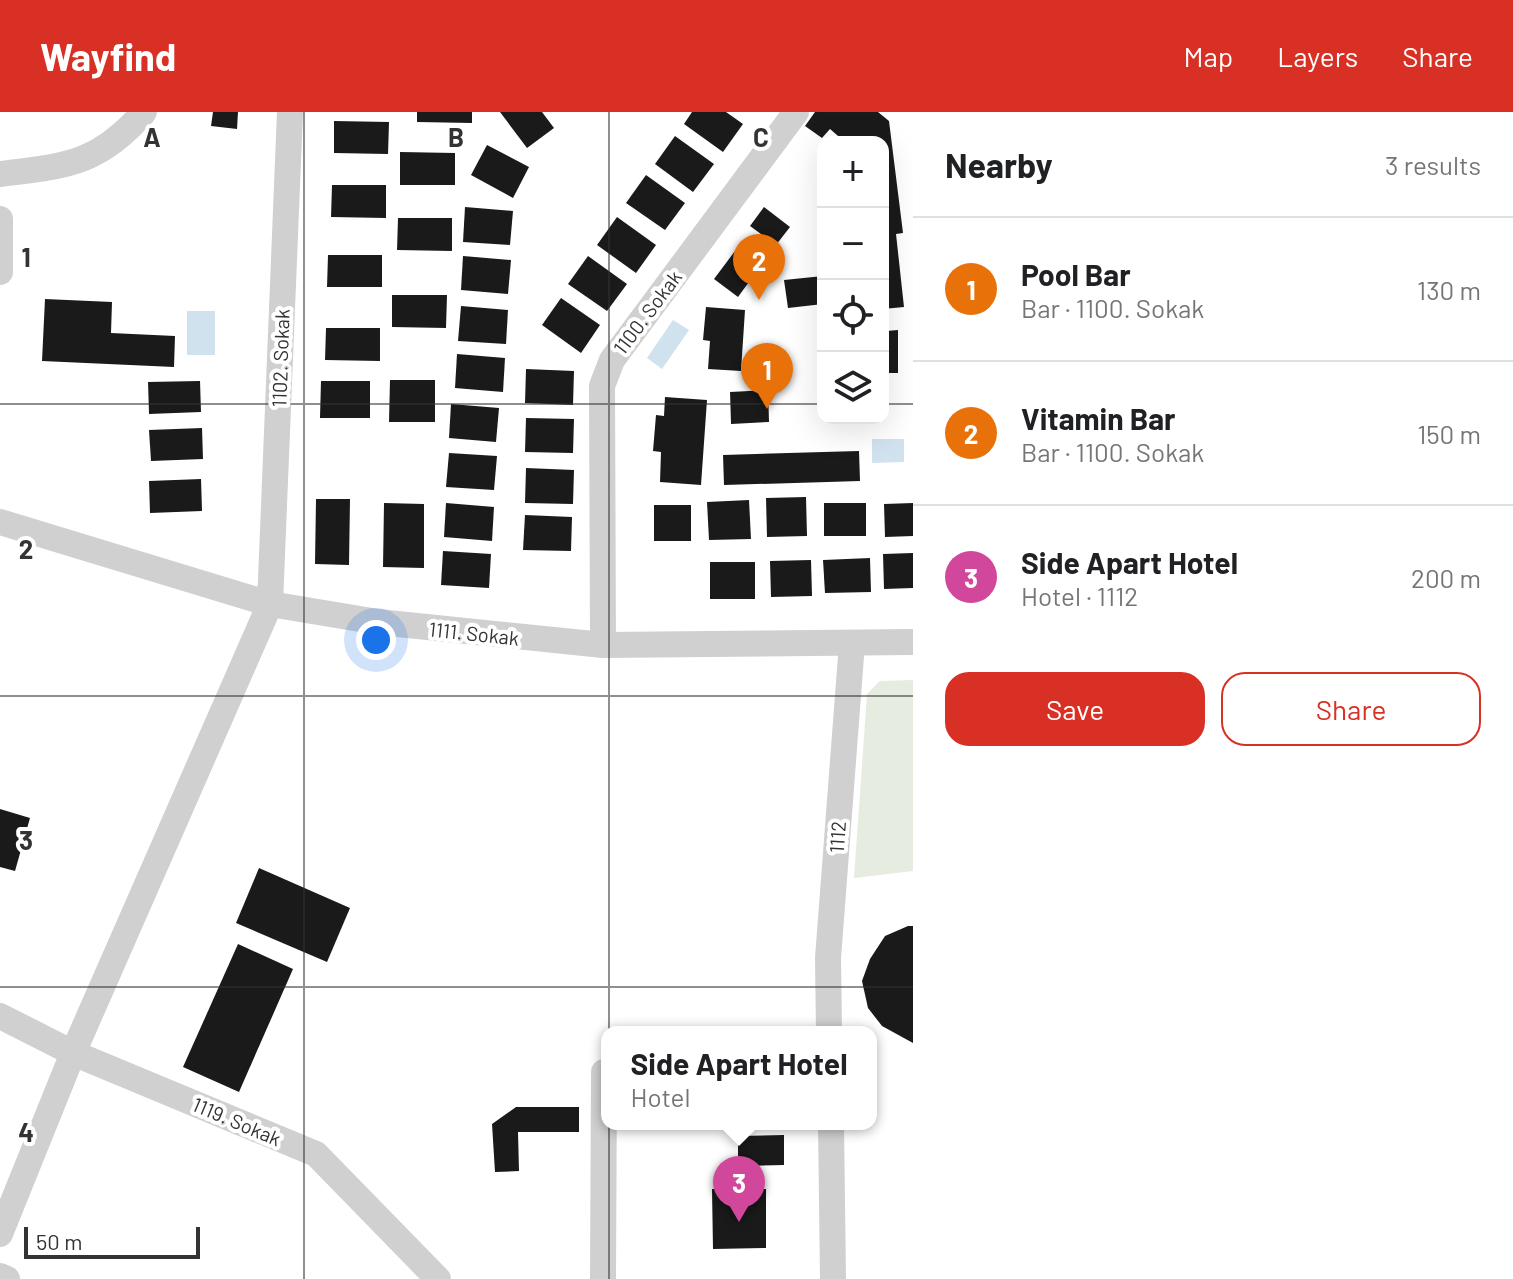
<!DOCTYPE html>
<html lang="en">
<head>
<meta charset="utf-8">
<style>
  body { margin:0; font-family:Barlow,sans-serif; background:#f6f6f6; color:#202124 }
  .controls { position:absolute; right:24px; top:24px; display:grid; overflow:hidden; border-radius:16px; box-shadow:0 8px 32px #0002 }
  .controls button { width:72px; height:72px; display:grid; place-items:center; padding:0; border:0; border-bottom:2px solid #e0e0e0; background:#fff; color:#202124; font:40px sans-serif }
  .scale { position:absolute; left:24px; bottom:20px; width:176px; box-sizing:border-box; padding-left:8px; border:4px solid #333; border-top:0; font-size:22px; line-height:28px; white-space:nowrap; color:#333; -webkit-text-stroke:6px #fff; paint-order:stroke }
  .you { position:absolute; left:376px; top:528px; width:28px; height:28px; margin:-20px; border:6px solid #fff; border-radius:50%; background:#1a73e8; box-shadow:0 0 0 12px #1a73e833 }
  .badge { display:grid; place-items:center; width:52px; height:52px; border-radius:50%; background:#d93025; color:#fff; font-size:26px; font-weight:700 }
  .pin { position:absolute; translate:-50% -66px; filter:drop-shadow(0 2px 4px #0008) }
  .pin::after { content:''; position:absolute; top:42px; width:28px; height:24px; background:inherit; clip-path:polygon(0 0,100% 0,50% 100%) }
  .popup { position:absolute; left:601px; top:914px; width:276px; height:104px; box-sizing:border-box; display:grid; place-content:center; border-radius:16px; background:#fff; filter:drop-shadow(0 2px 6px #0005); font-size:26px; white-space:nowrap; color:#757577 }
  .popup b { font-size:30px; color:#202124 }
  .popup::after { content:''; position:absolute; left:50%; top:100%; margin-left:-16px; border:16px solid transparent; border-top-color:#fff }
  .list { margin:0; padding:0; list-style:none }
  h2 { display:flex; justify-content:space-between; align-items:center; height:104px; margin:0; padding:0 32px; font-size:34px }
  h2 small { font-size:26px; font-weight:400; color:#757577 }
  .list li { display:grid; grid-template-columns:52px 1fr auto; gap:24px; align-items:center; box-sizing:border-box; height:144px; padding:0 32px; border-top:2px solid #e0e0e0 }
  .list b { display:block; font-size:30px; white-space:nowrap }
  .list p { margin:0; font-size:26px; white-space:nowrap; color:#757577 }
  .list em { font-size:26px; font-style:normal; color:#757577 }
  .actions { display:flex; gap:16px; padding:24px 32px }
  .actions a { flex:1; padding:18px 0; border:2px solid #d93025; border-radius:24px; text-align:center; font-size:28px; color:#d93025 }
  .actions .main { background:#d93025; color:#fff }
  .icon { flex:none; width:44px; height:44px; fill:none; stroke:currentColor; stroke-width:2; stroke-linecap:round; stroke-linejoin:round }
  .map { position:relative; flex:none; width:913px; height:1167px; overflow:hidden }
  header { display:flex; align-items:center; gap:48px; box-sizing:border-box; height:112px; padding:0 40px; background:#d93025; color:#fff }
  header strong { font-size:38px }
  nav { display:flex; gap:44px; margin-inline-start:auto; font-size:28px }
  main { display:flex }
  aside { flex:1; background:#fff }
  .map>svg:first-child { display:block }
  .green { fill:#e6ecdf }
  .water { fill:#cfe2ee }
  .building { fill:#1a1a1a }
  .lines { fill:none; stroke-linecap:round; stroke-linejoin:round }
  .minor { stroke:#d0d0d0; stroke-width:26 }
  .grid { fill:none; stroke:#333; stroke-width:2; stroke-opacity:0.55 }
  .labels { text-anchor:middle; dominant-baseline:central; stroke-width:8; stroke-linejoin:round; paint-order:stroke }
  .street-label { font-size:20px; fill:#333; stroke:#fff }
  .grid-label { font-size:26px; text-anchor:middle; font-weight:bold; fill:#333; stroke:#fff; stroke-width:8; stroke-linejoin:round; paint-order:stroke }
</style>
</head>
<body>
<header>
<strong>Wayfind</strong>
<nav><a>Map</a><a>Layers</a><a>Share</a></nav>
</header>
<main>
<div class="map">
<svg width="913" height="1167" viewBox="0 0 913 1167">
  <rect width="100%" height="100%" fill="#fff"/>
  <path class="green" d="M913,568V759L854,766L867,582L880,569Z"/>
  <g class="water">
    <rect x="187" y="199" width="28" height="44"/>
    <path d="M673,208L689,218L662,257L647,246Z"/>
    <path d="M872,327H904V350L872,351Z"/>
  </g>
  <g class="building">
    <path d="M213,0H238L237,17L211,14Z"/>
    <path d="M417,0H472V11L417,10Z"/>
    <path d="M500,0H542L554,16L527,36Z"/>
    <path d="M692,0H726L743,12L723,40L684,12Z"/>
    <path d="M815,0H878L889,9L903,121L896,122L904,195L883,197V30H845L830,17L822,26L805,14Z"/>
    <path d="M334,9L389,10L388,42L334,41Z"/>
    <path d="M675,24L714,52L693,80L655,52Z"/>
    <path d="M487,33L529,55L513,86L471,63Z"/>
    <path d="M400,40L455,41V73H400Z"/>
    <path d="M646,63L685,91L665,118L626,91Z"/>
    <path d="M332,73H386V106L331,105Z"/>
    <path d="M465,95L513,99L510,133L463,130Z"/>
    <path d="M764,95L790,115L776,133L750,114Z"/>
    <path d="M617,105L656,133L636,161L597,133Z"/>
    <path d="M398,106H452V139L397,138Z"/>
    <path d="M738,135L762,152L738,185L714,167Z"/>
    <path d="M328,143H382V175H327Z"/>
    <path d="M463,144L511,148L508,182L461,178Z"/>
    <path d="M588,144L627,172L607,199L568,172Z"/>
    <path d="M823,164V192L788,196L784,168Z"/>
    <path d="M392,183H447L446,216L392,215Z"/>
    <path d="M561,186L600,213L581,241L542,213Z"/>
    <path d="M45,187L112,190L111,221L175,224L174,255L42,249Z"/>
    <path d="M461,194L508,198L506,232L458,229Z"/>
    <path d="M706,195L745,198L741,259L708,257L710,229L703,228Z"/>
    <path d="M883,203H885L886,219L898,218V261H883Z"/>
    <path d="M326,216H380V249L325,248Z"/>
    <path d="M457,242L505,246L503,280L455,276Z"/>
    <path d="M526,257L574,259L573,293L525,291Z"/>
    <path d="M390,268H435V310H389Z"/>
    <path d="M200,269L201,300L149,302L148,270Z"/>
    <path d="M321,269H370V306H320Z"/>
    <path d="M768,278L769,310L731,312L730,280Z"/>
    <path d="M665,285L707,288L701,373L660,370L661,340L653,339L656,303L664,304Z"/>
    <path d="M451,292L499,296L496,330L449,326Z"/>
    <path d="M526,306L574,307L573,341L525,340Z"/>
    <path d="M202,316L203,347L151,349L149,318Z"/>
    <path d="M859,339L860,369L724,373L723,343Z"/>
    <path d="M449,341L497,344L494,378L446,375Z"/>
    <path d="M526,356L574,358L573,392L525,391Z"/>
    <path d="M201,367L202,399L150,401L149,369Z"/>
    <path d="M806,385L807,424L767,425L766,386Z"/>
    <path d="M316,387H350L349,453L315,452Z"/>
    <path d="M749,388L751,427L709,428L707,390Z"/>
    <path d="M384,391L424,392V456L383,455Z"/>
    <path d="M446,391L494,395L492,429L444,425Z"/>
    <rect x="824" y="391" width="42" height="33"/>
    <path d="M913,391V424L885,425L884,392Z"/>
    <rect x="654" y="393" width="37" height="36"/>
    <path d="M525,403L572,405L571,439L523,438Z"/>
    <path d="M443,439L491,442L489,476L441,473Z"/>
    <path d="M913,441V476L884,477L883,442Z"/>
    <path d="M870,446L871,480L825,481L823,448Z"/>
    <path d="M811,448L812,484L771,485L770,449Z"/>
    <rect x="710" y="450" width="45" height="37"/>
    <path d="M0,697L30,706L15,759L0,755Z"/>
    <path d="M259,756L350,796L327,850L236,811Z"/>
    <path d="M908,814H913V931L882,914L868,896L862,869L870,847L885,824Z"/>
    <path d="M238,832L293,857L239,980L183,955Z"/>
    <path d="M516,995H579V1020H518L519,1059L495,1060L492,1012Z"/>
    <path d="M649,1012H699V1017L650,1018Z"/>
    <path d="M784,1023V1053L738,1054V1024Z"/>
    <path d="M712,1077H766V1136L713,1137Z"/>
  </g>
  <g class="lines">
    <g class="minor">
      <path d="M0,62C65,54 98,53 144,0"/>
      <path d="M0,107V160"/>
      <path d="M0,410L270,492L378,510L603,533L913,530"/>
      <path d="M603,533L602,274L612,248L796,0"/>
      <path d="M0,904L73,941L316,1042L438,1167"/>
      <path d="M829,920L828,846L852,531"/>
      <path d="M831,1012L833,1167"/>
      <path d="M0,1122L73,941L270,492L290,0"/>
      <path d="M0,1164L7,1167"/>
      <path d="M603,1167L604,960"/>
    </g>
  </g>
  <path class="grid" d="M304,0V1167M609,0V1167M0,292H823M883,292H913M0,584H913M0,875H913"/>
  <g class="labels">
    <g class="street-label">
      <text transform="translate(647 200) rotate(-53)">1100. Sokak</text>
      <text transform="translate(280 246) rotate(-88)">1102. Sokak</text>
      <text transform="translate(474 521) rotate(6)">1111. Sokak</text>
      <text transform="translate(837 725) rotate(-86)">1112</text>
      <text transform="translate(237 1009) rotate(23)">1119. Sokak</text>
    </g>
  </g>
  <g class="grid-label">
    <text x="152" y="35">A</text>
    <text x="456" y="35">B</text>
    <text x="761" y="35">C</text>
    <text x="26" y="155">1</text>
    <text x="26" y="447">2</text>
    <text x="26" y="738">3</text>
    <text x="26" y="1030">4</text>
  </g>
</svg>
<div class="controls">
<button>+</button>
<button>−</button>
<button><svg class="icon" aria-label="locate" viewBox="0 0 24 24"><circle cx="12" cy="12" r="6"/><path d="M12 2v4M12 18v4M2 12h4M18 12h4"/></svg></button>
<button><svg class="icon" aria-label="layers" viewBox="0 0 24 24"><path d="M12 4l9 5-9 5-9-5zM3 14l9 5 9-5"/></svg></button>
</div>
<div class="scale">50 m</div>
<div class="you"></div>
<div class="pin badge" style="left:767px;top:297px;background:#e8710a">1</div>
<div class="pin badge" style="left:759px;top:188px;background:#e8710a">2</div>
<div class="pin badge" style="left:739px;top:1110px;background:#d1479c">3</div>
<div class="popup"><b>Side Apart Hotel</b>Hotel</div>
</div>
<aside>
<h2>Nearby<small>3 results</small></h2>
<ul class="list">
<li><span class="badge" style="background:#e8710a">1</span><div><b>Pool Bar</b><p>Bar · 1100. Sokak</p></div><em>130 m</em></li>
<li><span class="badge" style="background:#e8710a">2</span><div><b>Vitamin Bar</b><p>Bar · 1100. Sokak</p></div><em>150 m</em></li>
<li><span class="badge" style="background:#d1479c">3</span><div><b>Side Apart Hotel</b><p>Hotel · 1112</p></div><em>200 m</em></li>
</ul>
<div class="actions"><a class="main">Save</a><a>Share</a></div>
</aside>
</main>
</body>
</html>
